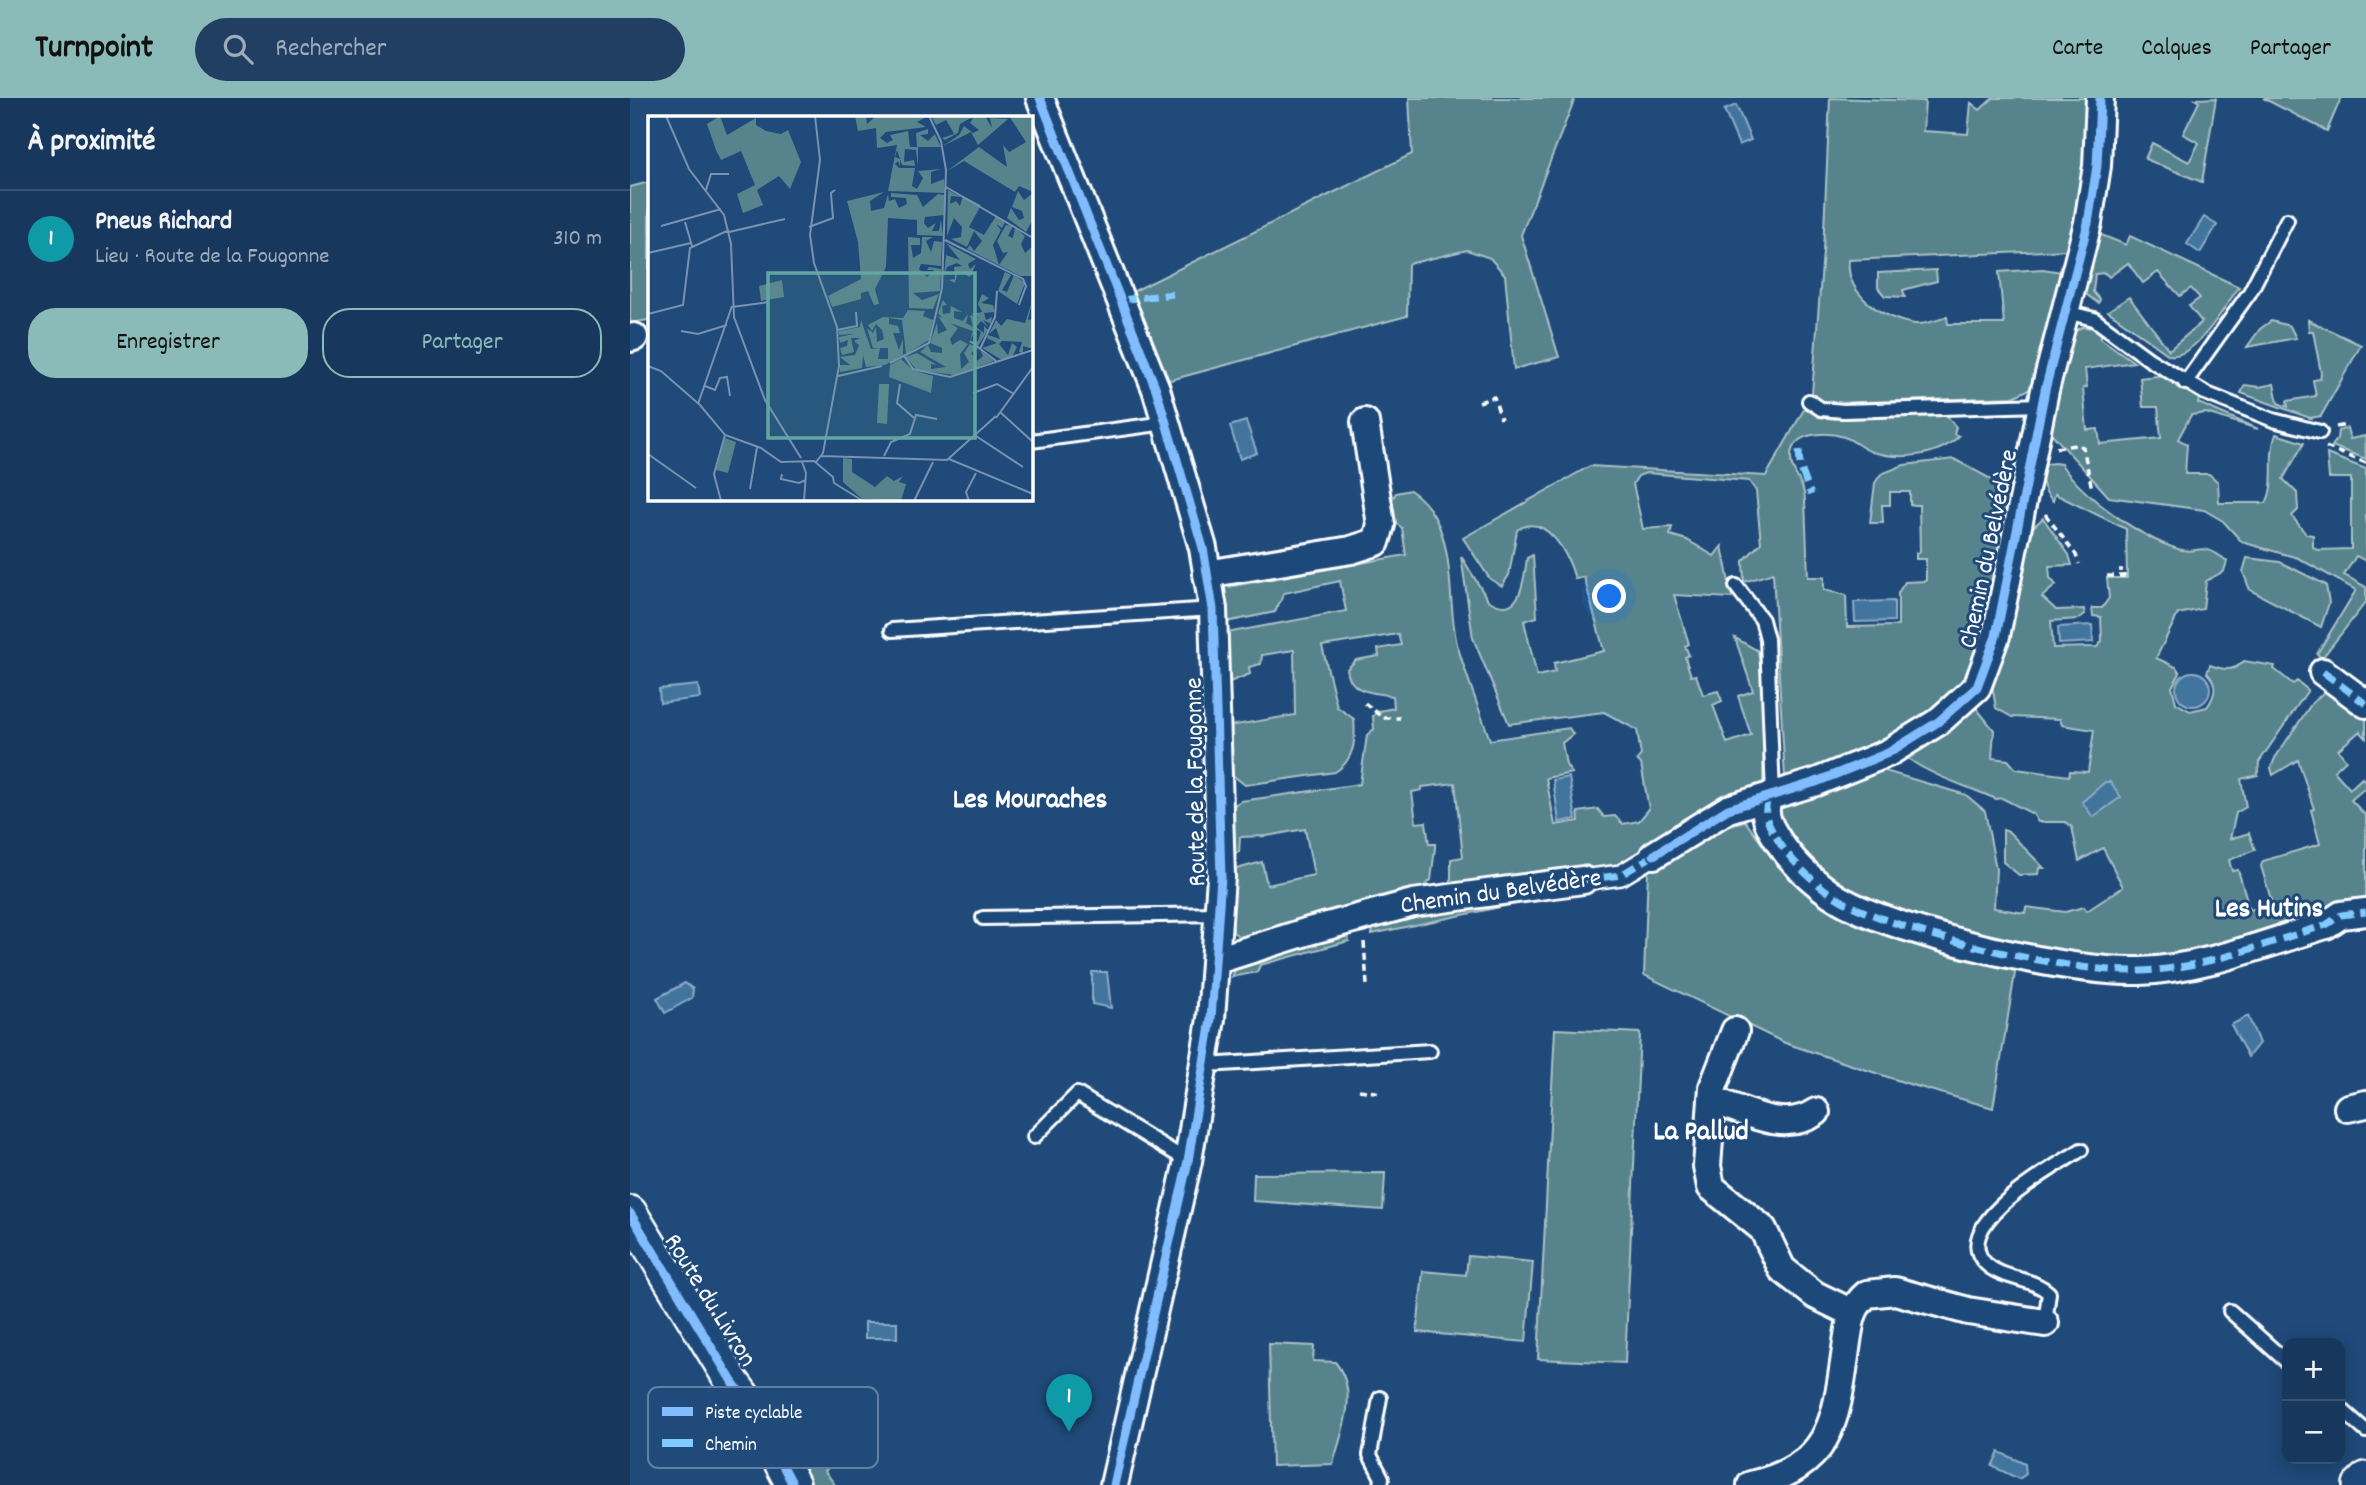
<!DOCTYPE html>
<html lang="fr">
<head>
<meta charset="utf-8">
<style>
  body { margin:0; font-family:Dekko,sans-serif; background:#203f62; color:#f1f3f6 }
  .controls { position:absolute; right:21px; bottom:21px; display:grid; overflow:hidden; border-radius:14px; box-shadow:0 4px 18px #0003 }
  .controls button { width:63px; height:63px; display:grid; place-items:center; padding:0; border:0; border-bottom:2px solid #365272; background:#17385c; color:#f1f3f6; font:35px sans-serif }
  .you { position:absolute; left:980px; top:499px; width:24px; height:24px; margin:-18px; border:5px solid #fff; border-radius:50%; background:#1a73e8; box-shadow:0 0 0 10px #1a73e833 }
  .badge { display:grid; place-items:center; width:46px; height:46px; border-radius:50%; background:#8bbbb9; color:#fff; font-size:23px; font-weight:700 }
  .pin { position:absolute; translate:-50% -58px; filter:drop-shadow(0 2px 4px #0008) }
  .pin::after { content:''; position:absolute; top:37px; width:24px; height:21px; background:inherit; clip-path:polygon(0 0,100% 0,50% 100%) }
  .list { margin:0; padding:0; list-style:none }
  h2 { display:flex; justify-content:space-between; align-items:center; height:91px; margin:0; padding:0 28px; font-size:30px }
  h2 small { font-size:23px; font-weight:400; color:#9eacbb }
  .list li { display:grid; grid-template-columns:46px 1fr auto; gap:21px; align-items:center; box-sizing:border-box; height:98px; padding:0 28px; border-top:2px solid #365272 }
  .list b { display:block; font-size:26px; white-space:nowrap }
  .list p { margin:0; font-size:23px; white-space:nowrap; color:#9eacbb }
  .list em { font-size:23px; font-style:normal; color:#9eacbb }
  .actions { display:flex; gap:14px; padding:21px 28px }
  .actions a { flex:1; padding:16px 0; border:2px solid #8bbbb9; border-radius:28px; text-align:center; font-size:24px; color:#8bbbb9 }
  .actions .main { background:#8bbbb9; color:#111 }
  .icon { flex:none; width:38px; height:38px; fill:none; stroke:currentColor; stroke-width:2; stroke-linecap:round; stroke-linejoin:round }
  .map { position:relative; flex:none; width:1736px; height:1387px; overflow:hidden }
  header { display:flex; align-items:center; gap:42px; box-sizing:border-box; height:98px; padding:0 35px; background:#8bbbb9; color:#111 }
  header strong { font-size:33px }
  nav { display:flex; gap:38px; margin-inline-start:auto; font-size:24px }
  .search { width:490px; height:63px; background:#203f62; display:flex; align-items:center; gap:18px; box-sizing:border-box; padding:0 24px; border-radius:38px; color:#9eacbb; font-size:26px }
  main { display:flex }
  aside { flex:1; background:#17385c }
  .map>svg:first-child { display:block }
  .green { fill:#57838c; stroke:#abc1c6; stroke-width:2 }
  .water { fill:#42759e; stroke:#8eacc5; stroke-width:2 }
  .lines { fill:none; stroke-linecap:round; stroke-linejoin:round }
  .service-casing { stroke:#fff; stroke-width:18 }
  .pedestrian-casing { stroke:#fff; stroke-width:24 }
  .minor-casing { stroke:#fff; stroke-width:32 }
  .tertiary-casing { stroke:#fff; stroke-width:38 }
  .path { stroke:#fff; stroke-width:3.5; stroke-dasharray:7 5; stroke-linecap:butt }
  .service { stroke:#1f4a7a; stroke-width:12 }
  .pedestrian { stroke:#1f4a7a; stroke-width:19 }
  .minor { stroke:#1f4a7a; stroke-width:26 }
  .tertiary { stroke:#1f4a7a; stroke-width:33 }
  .quiet { stroke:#80caff; stroke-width:7; stroke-dasharray:14 7; stroke-linecap:butt }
  .cycleway-casing { stroke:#1f4a7a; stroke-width:13 }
  .cycleway { stroke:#80bcff; stroke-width:9 }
  .labels { text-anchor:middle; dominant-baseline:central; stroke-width:6; stroke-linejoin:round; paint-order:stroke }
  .street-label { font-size:26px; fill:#fff; stroke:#1f4a7a }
  .neighbourhood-label { font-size:28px; font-weight:bold; fill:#fff; stroke:#1f4a7a }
  .inset-road { fill:none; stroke:#7992af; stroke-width:2 }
  .view { fill:#63a6a1; fill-opacity:0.15; stroke:#63a6a1; stroke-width:3.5 }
  .inset-edge { fill:none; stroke:#fff; stroke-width:3.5 }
  .key { fill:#1f4a7a; stroke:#6280a2; stroke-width:2 }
  .key-label { font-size:19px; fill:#fff }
</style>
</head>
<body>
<header>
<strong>Turnpoint</strong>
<div class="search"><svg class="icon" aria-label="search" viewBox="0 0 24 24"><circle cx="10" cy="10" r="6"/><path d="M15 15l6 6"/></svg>Rechercher</div>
<nav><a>Carte</a><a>Calques</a><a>Partager</a></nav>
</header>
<main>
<aside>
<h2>À proximité<small></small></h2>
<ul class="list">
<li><span class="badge" style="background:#0f9aa8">1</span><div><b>Pneus Richard</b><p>Lieu · Route de la Fougonne</p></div><em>310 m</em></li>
</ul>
<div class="actions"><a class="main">Enregistrer</a><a>Partager</a></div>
</aside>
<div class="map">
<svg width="1736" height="1387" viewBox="0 0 1736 1387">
  <rect width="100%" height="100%" fill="#1f4a7a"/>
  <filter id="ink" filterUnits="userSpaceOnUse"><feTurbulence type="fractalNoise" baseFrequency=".0143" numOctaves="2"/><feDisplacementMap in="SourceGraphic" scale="14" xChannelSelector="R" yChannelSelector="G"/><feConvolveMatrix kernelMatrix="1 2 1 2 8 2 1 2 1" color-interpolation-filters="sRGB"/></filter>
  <g filter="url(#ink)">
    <g class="green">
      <path d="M779,0H945L891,137L929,259L884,271L875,177L860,160L837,152L778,166L777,218L533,284L502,194L782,56Z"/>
      <path d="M1200,0L1295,3L1293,33L1338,36L1341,5L1350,12L1363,0H1461C1458,49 1459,107 1438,152L1219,162C1215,197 1255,222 1285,226C1296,227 1307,222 1317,219L1318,226H1374L1369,174L1413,171L1432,174L1404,289L1383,299L1205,305L1187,302L1182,296L1193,153Z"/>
      <path d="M1586,0L1572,84L1515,61L1522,45L1559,64L1569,45L1553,36L1569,4L1565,1Z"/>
      <path d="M1633,0H1711L1697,33Z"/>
      <path d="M19,84V222L0,225V89Z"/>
      <path d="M1464,134L1496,147L1500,138L1609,189C1595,208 1565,262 1539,257L1478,213L1499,199L1539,252L1572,224L1559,208L1570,200L1561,190L1550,198L1528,174L1513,185L1498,165L1479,179L1475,175L1465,176L1463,194L1470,202L1468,205L1453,194Z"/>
      <path d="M1306,172L1307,183L1273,192L1275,199L1255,198L1248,190V175Z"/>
      <path d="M1678,222L1731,247L1691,318L1680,320L1611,295L1615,287L1629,289L1644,286L1648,305L1658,309L1657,303L1686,298L1683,282L1690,281L1691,275L1683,233H1679Z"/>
      <path d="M1641,223L1660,228L1666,240L1617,249L1630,231Z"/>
      <path d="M1452,229L1466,230L1473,234L1470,240L1504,264L1455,271L1457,289L1453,290L1457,332L1468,331L1470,346L1531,340L1528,309H1513L1510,280L1535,277L1570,298L1568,305L1628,331L1576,315L1561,317L1548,341L1557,346L1555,376H1579L1588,384L1589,405H1636C1647,385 1637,359 1646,336L1674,345L1653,381L1667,395L1668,412L1662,418L1676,436L1683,437V449L1687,452L1721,451V380H1699L1697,356L1736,371V463L1726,458L1714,477L1736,489V504L1692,560L1687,556L1726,492L1668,460L1612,444L1593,423L1574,412L1479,399L1421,335L1419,331L1439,237Z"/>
      <path d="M1176,308L1189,319L1205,321L1316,317L1326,329L1324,336L1329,338C1308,359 1270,362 1242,354C1232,351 1224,342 1214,339C1196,333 1162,334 1161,358C1160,376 1175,383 1175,403C1176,428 1177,453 1178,479H1194V492L1216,497L1217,529L1268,528V495L1275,484L1296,483V461H1286V455L1290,454L1289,407H1280V394H1260V407H1252L1253,425H1240L1245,385L1251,376L1274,367L1324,361L1383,393L1364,516L1336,591L1228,660L1155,680L1143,475L1114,484L1113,463L1131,445L1126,393L1119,383L1016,375L1008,378L1003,386L1013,431L1042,429L1040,437L1057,442L1084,458L1092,448L1102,500L1044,497L1059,546L1055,548L1059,557L1055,559L1061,578L1066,577L1073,597L1088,593L1092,603L1083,607L1097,645L1121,637L1108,598L1123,593L1105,540L1128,553L1134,596L1133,687L990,770L821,793V761L833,759L825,685L792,689V692L782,694L786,725L796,724L799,746H805V750L801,782L783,798L614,842L603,834V772L632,764L637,787L684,777L675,731L637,738L610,739L609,754L602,756L601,709L611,703L730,686L737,637L744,631L743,618L749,613L764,610L763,598C745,594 719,596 717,571L726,562L749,558L748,551L771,547L768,536L692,548L707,609L724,621C726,643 724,662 705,674L615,687L600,675L599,628L665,617L664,552L632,557L631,566L619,569L620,576L597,585L596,535L716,513L710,483L654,495L645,514L596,524L592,490L776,457L772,430L763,423L761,403L766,395L780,392C830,425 815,496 827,546C836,578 849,610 860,642L939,630L943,636L932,645L936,667L942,675L916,680L925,727L949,723L948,714L968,711L974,719L985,718L993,726L1009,723L1019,711L1011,666L1007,662L1011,657L1007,632L974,614L879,626L843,540L831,458L858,502C891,524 894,481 897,460L903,457L907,519L894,523L907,578L925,574L924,565L974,553L954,479L945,481C939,457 916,413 887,432L879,477L872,488L860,481L833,440L960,368L1136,378Z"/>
      <path d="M1717,330L1720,341L1735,338L1736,361L1702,348L1707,341L1708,333Z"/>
      <path d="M1424,365L1431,366C1452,398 1511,440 1548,451C1569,458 1569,441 1597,463L1594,473L1576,483L1573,511L1548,516L1526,560L1546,569L1550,575L1542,589L1546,605L1560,613L1577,609C1586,597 1588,586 1577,575L1580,567C1593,572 1604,574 1614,563L1645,568L1644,571L1663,586L1667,583L1678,592L1629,664L1628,677L1611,681L1616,709L1606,715L1600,741L1619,735L1625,752L1599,762L1602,773L1608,772L1620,812L1642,805L1631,768L1633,763L1690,746L1681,712L1684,711L1668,662L1643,677L1641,670L1645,660L1682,605L1695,593L1702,594L1736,618V640L1730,633L1708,652L1716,662L1704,673L1720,691L1732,680L1736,684V689L1721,702L1736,718V806L1673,828L1509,865L1354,841L1220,798L1169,756L1148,719V708L1245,670L1336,697L1355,713L1366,771L1364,810L1395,815L1396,809L1435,814L1454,809L1457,813L1493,789L1473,750L1449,763L1442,729L1435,724H1408L1403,716L1372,700L1366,701C1337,688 1301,678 1276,659L1343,606L1364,632L1362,660L1378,662L1386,671L1439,678L1440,673L1458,674L1464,632L1432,627L1430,621L1382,619L1366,610L1362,587L1380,526L1401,431L1413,420L1439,457L1442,467L1419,468L1420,480L1426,487L1412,499L1426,512L1454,511L1455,516L1448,521L1421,523L1423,550L1467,549L1472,543L1471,519L1463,518L1462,510H1472L1479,500L1477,480H1497L1496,431L1425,396L1423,403C1413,393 1408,379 1417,366Z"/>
      <path d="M1617,460L1650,464L1696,487L1699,505L1691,529L1620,492L1613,474Z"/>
      <path d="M1098,718L1103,726L1115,723L1140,757L1153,768L1302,850L1386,869L1363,1010L1279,986L1155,945L1014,877L1018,772Z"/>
      <path d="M1373,732L1379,734L1414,770H1409L1408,776L1389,777L1373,764Z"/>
      <path d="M891,798L890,805L742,836L745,822Z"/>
      <path d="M718,836L719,843L630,867L627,874L602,879L605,872L626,865L627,860Z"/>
      <path d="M925,931L1010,935L995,1265L908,1261Z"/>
      <path d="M755,1075L753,1112L623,1103L624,1076Z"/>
      <path d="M838,1158L903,1164L896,1244L787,1234L793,1173L836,1177Z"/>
      <path d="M639,1246L684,1248L683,1263L705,1264C730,1294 712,1332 703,1366L642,1368Z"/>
      <path d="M229,1322L220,1346L195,1373L205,1387H183L165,1358L169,1356L165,1350L161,1352L158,1344Z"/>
    </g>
    <g class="water">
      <path d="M1106,7L1121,42L1109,47L1094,12Z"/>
      <path d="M1574,119L1587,127L1570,155L1557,146Z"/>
      <path d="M616,323L627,355L610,361L600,328Z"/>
      <path d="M1264,503V523L1225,524L1224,504Z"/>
      <path d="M1462,527L1463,544L1429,546L1428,529Z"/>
      <circle cx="1563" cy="591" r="17"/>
      <path d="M68,587L70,600L30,605L29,591Z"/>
      <path d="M939,679L946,721L929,724L923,682Z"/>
      <path d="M1475,684H1480L1491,699L1463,719L1452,704Z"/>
      <path d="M462,874H477L481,910L462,906Z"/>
      <path d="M55,885L63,891L62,900L35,915L27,900Z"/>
      <path d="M1618,918L1629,945L1618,959L1601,927Z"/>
      <rect x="235" y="1224" width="32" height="16"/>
      <path d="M1369,1354L1395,1366L1396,1376L1389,1381L1362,1368Z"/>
    </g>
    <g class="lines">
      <g class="service-casing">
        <g id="service">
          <path d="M1436,214L1464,221L1520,262L1575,295L1643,322L1690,334"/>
          <path d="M1555,285L1620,194L1657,122"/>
          <path d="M1179,303L1191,311L1214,313L1412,307"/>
          <path d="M401,343L536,325"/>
          <path d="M1106,488L1132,522L1137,541L1143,698"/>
          <path d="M262,532L583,511"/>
          <path d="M353,820L590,816"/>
          <path d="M576,967L800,953"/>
          <path d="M404,1039L447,996L558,1063"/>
          <path d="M1600,1213L1657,1264"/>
          <path d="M1415,1225L1419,1195C1402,1179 1373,1182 1356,1166C1316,1127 1426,1068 1451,1052"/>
          <path d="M750,1300L740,1357L752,1380L751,1387"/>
          <path d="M1710,1310L1736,1333"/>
          <path d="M80,1324L117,1304"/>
        </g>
      </g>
      <g class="pedestrian-casing">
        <path id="pedestrian" d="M953,782L991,777L1024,757"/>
      </g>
      <g class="minor-casing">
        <g id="minor">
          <path d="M410,0L526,291L573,450L583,511L591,779L581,921L558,1063L484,1387"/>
          <path d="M0,240L4,239"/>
          <path d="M577,476L721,452L746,444L751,427L735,324"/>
          <path d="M1693,574L1736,606"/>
          <path d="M1138,700C1132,718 1139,728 1149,744C1165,768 1193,794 1220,807C1283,838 1439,875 1510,873C1573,871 1636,845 1696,827L1711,817L1736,814"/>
          <path d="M1024,757L1098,711L1186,684L1258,655L1308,624L1347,589L1366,538L1415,292L1458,125L1467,68L1470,0"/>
          <path d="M587,862L679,833L783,805L953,782"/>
          <path d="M1105,933L1083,989L1077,1068L1081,1089L1133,1131L1152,1171L1185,1197L1222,1215"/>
          <path d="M1082,1002C1116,1013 1154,1036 1186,1014"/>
          <path d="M1718,1010L1736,1006"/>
          <path d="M1121,1387C1205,1367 1206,1320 1217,1244C1220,1225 1221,1209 1237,1196L1265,1193L1338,1213L1415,1225"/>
        </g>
      </g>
      <g class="tertiary-casing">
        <g id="tertiary">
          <path d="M0,1115L103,1285L127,1318L163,1387"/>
          <path d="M1730,1387L1736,1381"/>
        </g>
      </g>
      <g class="path">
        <path d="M849,304L864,299L871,321"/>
        <path d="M1706,329L1717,327"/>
        <path d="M1696,349L1736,365"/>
        <path d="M1426,350L1445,347L1453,349L1462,391"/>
        <path d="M1415,416L1446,457L1449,466"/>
        <path d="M1477,478H1494V472H1489"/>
        <path d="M735,605L753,620H770"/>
        <path d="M734,844L737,887"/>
        <path d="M729,992L752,995"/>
      </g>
      <use href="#service" class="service"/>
      <use href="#pedestrian" class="pedestrian"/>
      <use href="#minor" class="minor"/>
      <use href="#tertiary" class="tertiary"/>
      <g class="quiet">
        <path d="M491,202L543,196"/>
        <path d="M1169,352L1170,368L1181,397"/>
        <path d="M1693,574L1736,606"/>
        <path d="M1138,700C1132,718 1139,728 1149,744C1165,768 1193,794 1220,807C1283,838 1439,875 1510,873C1573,871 1636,845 1696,827L1711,817L1736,814"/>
        <path d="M953,782L991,777L1024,757"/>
      </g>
      <g class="cycleway-casing">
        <g id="cycleway">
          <path d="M410,0L526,291L573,450L583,511L591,779L581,921L558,1063L484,1387"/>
          <path d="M1024,757L1098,711L1186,684L1258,655L1308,624L1347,589L1366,538L1415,292L1458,125L1467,68L1470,0"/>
          <path d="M0,1115L103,1285L127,1318L163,1387"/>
        </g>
      </g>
      <use href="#cycleway" class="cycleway"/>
    </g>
  </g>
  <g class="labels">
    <g class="street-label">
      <text transform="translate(1360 451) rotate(-78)">Chemin du Belvédère</text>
      <text transform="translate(567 684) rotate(-91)">Route de la Fougonne</text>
      <text transform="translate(871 795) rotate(-8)">Chemin du Belvédère</text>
      <text transform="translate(79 1203) rotate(58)">Route du Livron</text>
    </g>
    <g class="neighbourhood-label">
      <text x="400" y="704">Les Mouraches</text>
      <text x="1639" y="813">Les Hutins</text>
      <text x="1071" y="1036">La Pallud</text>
    </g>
  </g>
  <g transform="translate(18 18)">
    <rect width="385" height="385" fill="#1f4a7a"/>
    <path d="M72,0L79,19L108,2V9L118,15L133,18L140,14L153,46L142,73L131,60L109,74L115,89L95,97L89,78L107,69L93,35L73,44L68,34L59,8ZM207,0H218L219,8L228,0H280L269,6L278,11L238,16L232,22L239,27L245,24L242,19L260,15L262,31H269L268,17L280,13V18L272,19L280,25L287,18L284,12L293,31H270V50L268,34L257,33L256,46L266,44L267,50L254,49L249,34L247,41L252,43V50L250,45L247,48L251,52H267L264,70L269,73L275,62L270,55L293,53L283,56V68L296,63L297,77L240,75L249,29L229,32L228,12L210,15ZM283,0H337L344,12L342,2L360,3L330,29L323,16L295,30L311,19L316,10L325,17L331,14L322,7L325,2L321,3L312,8L310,17L297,24L294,22L306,18L304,14L298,4L288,9ZM361,0H385V76L371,70L367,76L316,45L299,55L331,31L359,51L355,29L361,36L378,26ZM300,74L313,81L303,80L302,88L308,85L312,90L315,80L333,89L321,111L336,119L348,100L357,106L354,112L348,108L353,114L345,129L351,149L360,136L355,137L349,125L358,109L365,110L360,120L365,122L367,112L377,120L373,128L377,137L385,130V160H372L319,133L322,129L326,135L334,125L326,115L319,131L303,123L313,121L314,111L306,102L299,120ZM370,75L376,84L385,77V103L378,116L359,102L363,92L371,104L376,102L374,95L364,91ZM236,76L222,85L223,95L236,92L240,78L241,85L247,83L251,92L259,88L258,82L243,81V77L269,79L275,91L290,78L297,79L296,99L277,101L276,107L280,112L288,107L284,115H291L293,104L295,120L269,119V104L240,102L238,151L227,173L231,188L226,189L220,175L213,177V183L184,191L180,180L213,163L210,126L199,85ZM260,121L272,122V129H263L265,142L273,137L274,121H285L278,125L283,136L286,125L294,126L293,150L273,148L271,153L279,161L286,154H279L281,151L293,153L292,175L265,177L274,184L291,178L285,193L261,192ZM298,127L328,143L320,148L322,153L328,148L322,161L310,155L307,167L301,164L307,163L306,151L314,150L309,147L299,151L296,160L298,139L312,144ZM357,156L363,159L354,174L359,176L366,159L377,167L369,188L350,175ZM134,164L136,181L113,185L111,170ZM334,178L341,182L333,187L345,189L347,196L336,197L338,204L344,201L343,208L335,204L341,212L333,205L328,211L336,217V210L340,214L330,230L324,225H330L333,216L326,212L327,216L322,224L325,215L296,205L290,197L295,184L299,189L294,190L295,198L302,197L303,190L314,196L306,195V202L315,205L320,198L318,207L325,211L322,199L333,203L323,198L334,196L330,188ZM385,182L380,204L385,203V233L375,230V237L371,236L374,226L354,225L351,228L360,239L364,227L369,231L364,241L354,244L334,232L349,227L339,222L340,219L352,223L348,212L341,218L348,204L353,210L359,203L377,207ZM260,194L277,195L275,200L285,204L281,224L258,238L254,204L241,202V208L250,210L252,217H245L251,234L255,223V239L237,249L218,251L215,239L214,252L192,256V249H202L192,241L207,239L211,229L206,225L212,222H203L206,236L194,239L192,232L199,230L200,224L192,227L191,221L206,218L191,219V215L212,211L213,204L223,233L232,232L230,243H240V232H225L219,212L225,217L228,211L229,226L236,223L234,214L228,208L224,215L220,209L235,201L255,202ZM290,200L310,212L302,223L304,229L312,224L320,228L312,238L313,253L321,246L316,237L322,228L330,233L323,237L329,245L335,240L332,234L346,245L307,259L269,254L257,241L269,237L289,249L283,248V253L298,251L272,236L280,229L283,236L294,237V232L282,227L289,207L290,218L299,214ZM253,243L265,254L285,260L283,277L241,261L242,249ZM231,268H241L239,308L229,307ZM77,322L88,326L80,357L68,354ZM195,342L204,343V356L227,371L239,360L246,365L255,360L251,366L258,368L253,385L214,383L195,366Z" fill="#57838c"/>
    <path class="inset-road" d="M18,0L41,53L76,99L83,128L86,201L117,284L153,342M167,0L172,44L162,119L166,147L189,211L191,250L175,337L168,346M298,71L385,122M58,74L63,58H81M37,106L44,130M13,110L73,93M161,111L185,102L183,77L187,74M81,116L137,103M297,124L375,163L378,170L371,189M0,137L43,127M84,191L121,186M0,198L35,189L42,132L81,114M189,214L209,210L208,196M33,215L50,218L79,209M322,225L348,245M332,233L347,201L349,175M256,240L265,253L302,261L385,234M242,247L281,227L294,172L298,54L293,25L281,0M0,250L13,255L52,289L77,319L113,332L133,346L166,345L185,361L186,367L215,385M190,260L234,250M252,268L249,287L266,302M57,270L67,274L72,262L79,261L82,280M325,277L349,268L366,278M50,288L84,190M352,296L385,326M348,302L385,251M328,320L375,351M0,338L48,372M173,340L299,344L348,300M236,340L243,326L262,318L268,299L289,303M301,343L385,378M154,346L158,357L156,385M134,358L133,363L151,367L158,364M102,373L109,331M73,385L66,358L77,319M266,385L285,346M321,385L318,376L328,357"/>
    <path class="view" d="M120,157H327V322H120Z"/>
    <rect width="385" height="385" class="inset-edge"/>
  </g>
  <rect x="18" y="1289" width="230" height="81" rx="10" class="key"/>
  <rect x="32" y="1309" width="31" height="9" fill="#80bcff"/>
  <rect x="32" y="1341" width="31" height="8" fill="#80caff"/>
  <g class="key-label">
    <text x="75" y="1320">Piste cyclable</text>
    <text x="75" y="1352">Chemin</text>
  </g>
</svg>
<div class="controls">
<button>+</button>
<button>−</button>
</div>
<div class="you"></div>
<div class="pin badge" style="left:439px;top:1334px;background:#0f9aa8">1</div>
</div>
</main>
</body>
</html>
